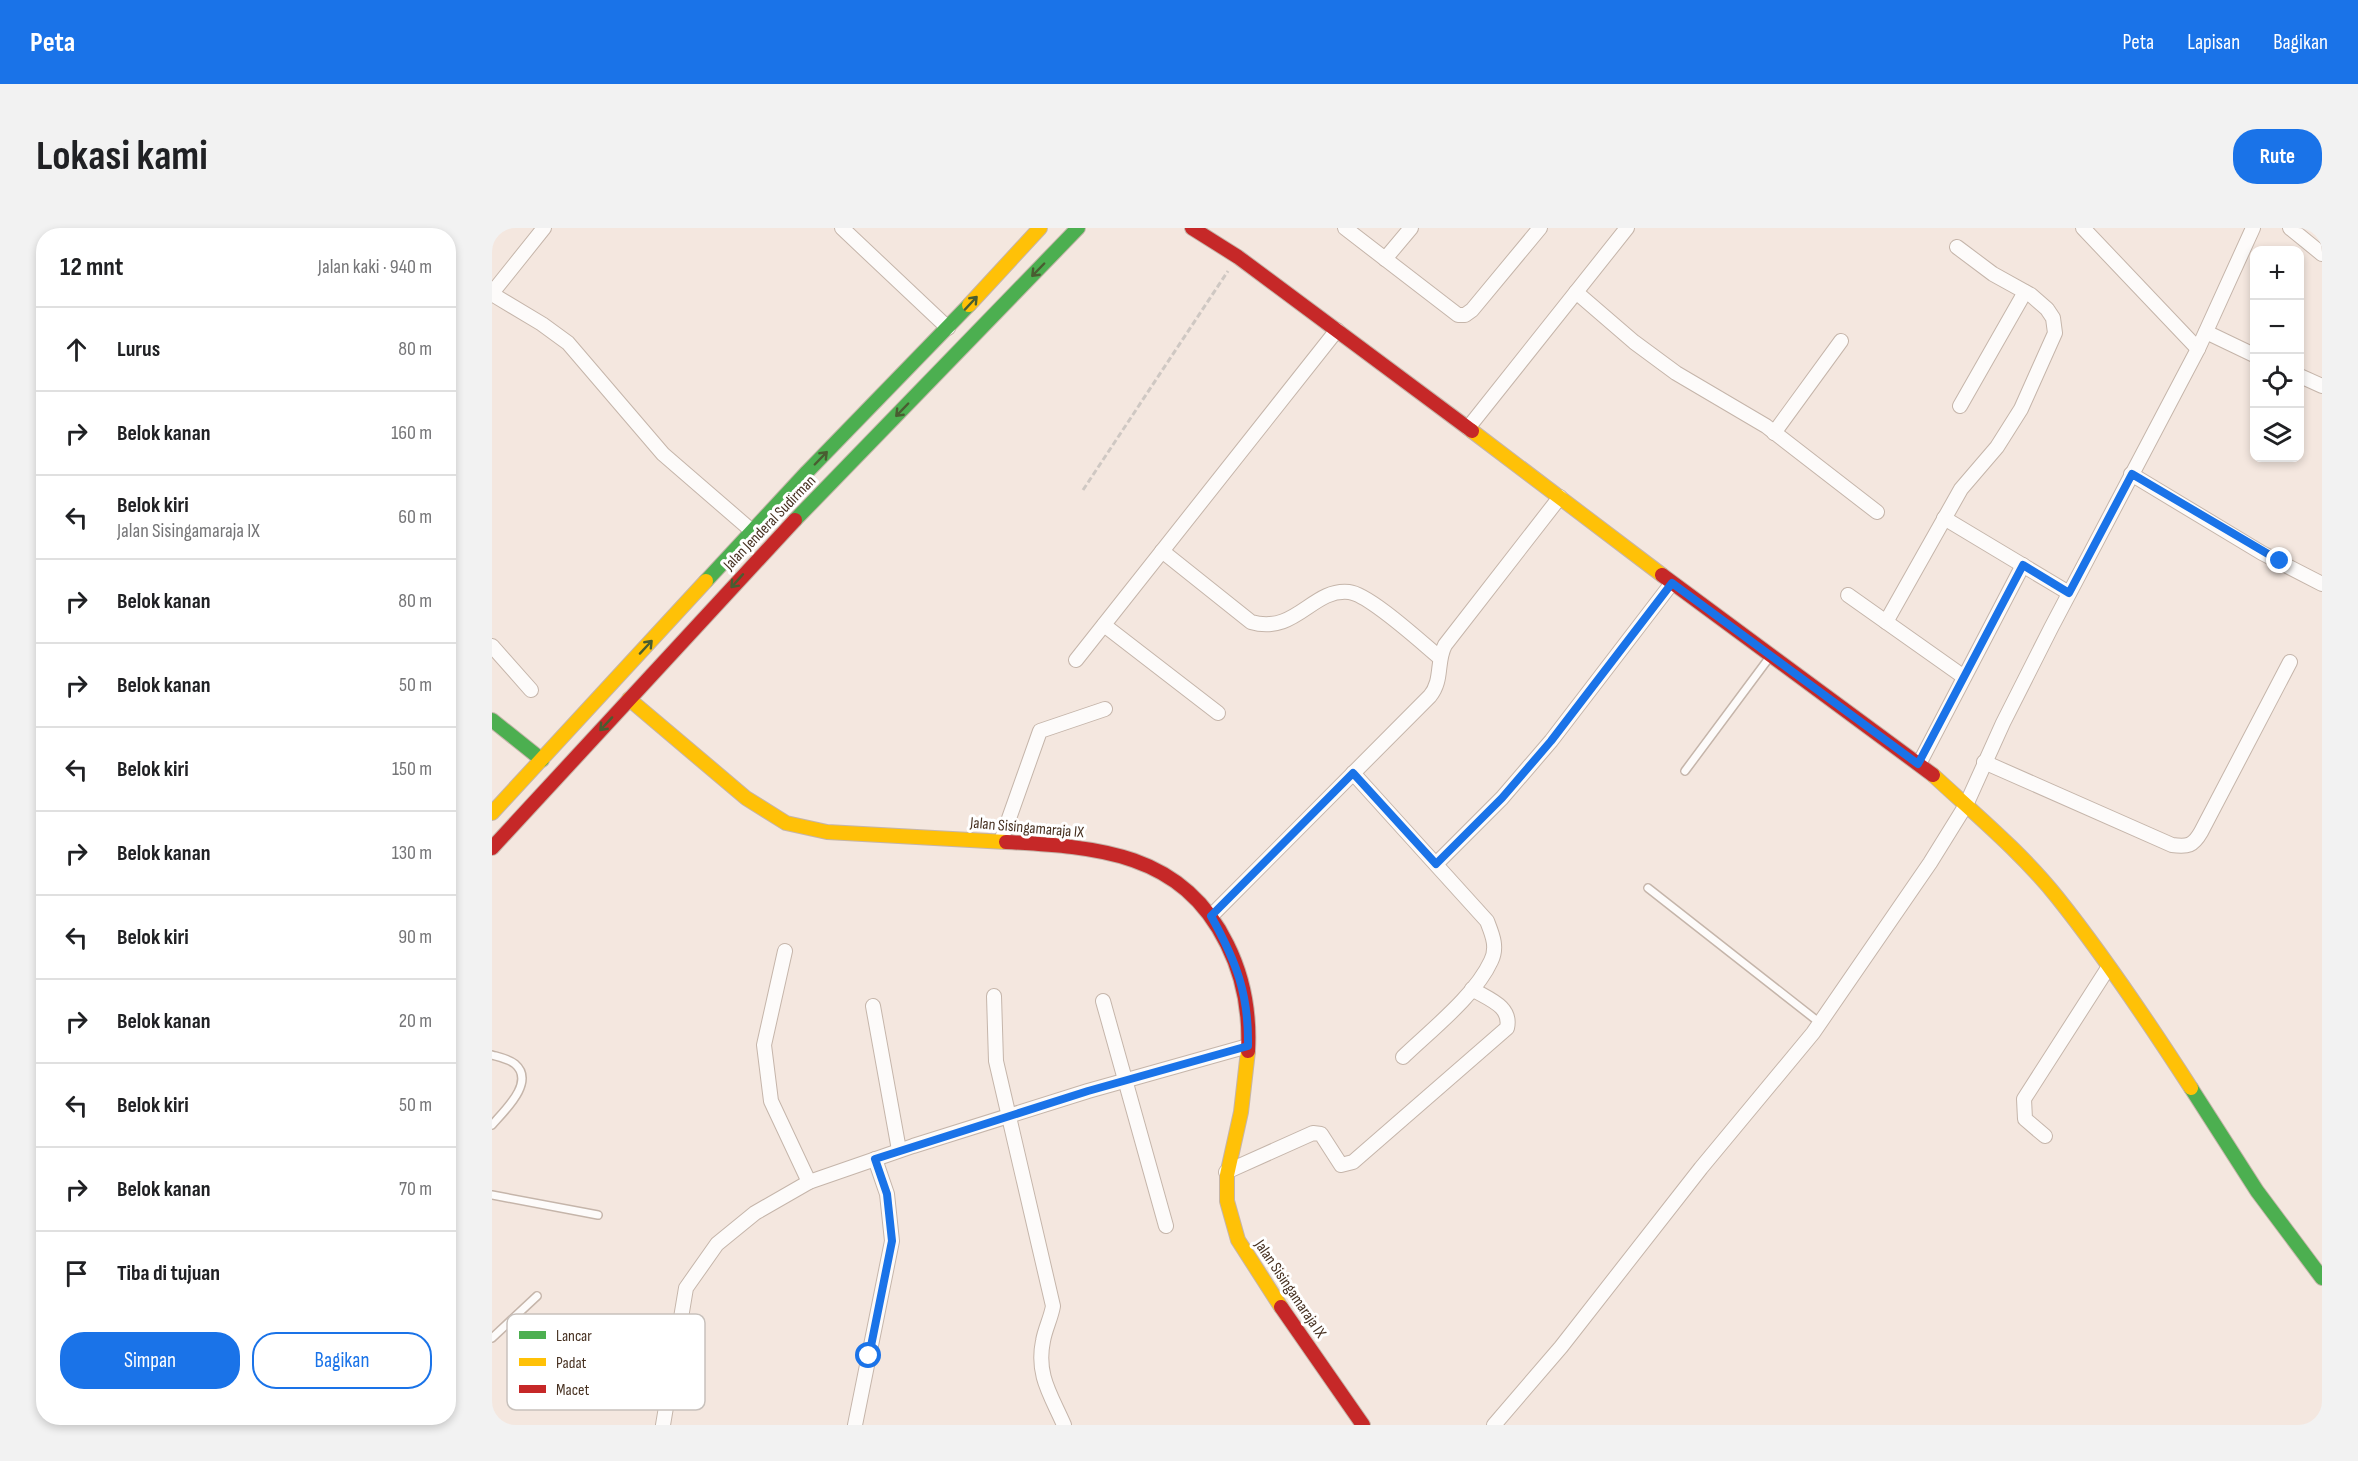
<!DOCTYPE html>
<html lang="id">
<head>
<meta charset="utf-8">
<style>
  body { margin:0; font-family:"Sofia Sans Condensed",sans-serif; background:#f2f2f2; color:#202124 }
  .controls { position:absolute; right:18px; top:18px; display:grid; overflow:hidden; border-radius:12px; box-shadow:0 3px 9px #0003 }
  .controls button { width:54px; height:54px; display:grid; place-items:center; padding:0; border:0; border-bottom:2px solid #e0e0e0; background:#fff; color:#202124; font:30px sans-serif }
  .stop { position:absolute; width:18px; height:18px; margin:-14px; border:4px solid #1a73e8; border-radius:50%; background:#fff }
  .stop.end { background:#1a73e8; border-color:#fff; box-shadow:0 2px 6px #0008 }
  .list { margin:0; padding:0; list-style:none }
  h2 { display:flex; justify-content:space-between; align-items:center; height:78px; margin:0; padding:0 24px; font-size:26px }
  h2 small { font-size:20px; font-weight:400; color:#757577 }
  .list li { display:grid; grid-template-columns:39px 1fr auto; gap:18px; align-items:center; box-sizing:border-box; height:84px; padding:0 24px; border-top:2px solid #e0e0e0 }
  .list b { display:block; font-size:22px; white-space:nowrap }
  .list p { margin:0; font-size:20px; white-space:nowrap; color:#757577 }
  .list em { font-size:20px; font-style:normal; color:#757577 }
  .actions { display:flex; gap:12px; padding:18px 24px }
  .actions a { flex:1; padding:14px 0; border:2px solid #1a73e8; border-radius:24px; text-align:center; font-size:21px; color:#1a73e8 }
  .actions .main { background:#1a73e8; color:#fff }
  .icon { flex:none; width:33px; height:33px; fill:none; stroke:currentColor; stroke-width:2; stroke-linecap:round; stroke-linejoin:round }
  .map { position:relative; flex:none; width:1830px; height:1197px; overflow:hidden; border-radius:24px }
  header { display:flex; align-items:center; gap:36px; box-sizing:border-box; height:84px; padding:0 30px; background:#1a73e8; color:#fff }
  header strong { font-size:28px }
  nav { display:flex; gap:33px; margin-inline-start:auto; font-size:21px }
  .intro { display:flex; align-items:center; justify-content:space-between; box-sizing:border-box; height:144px; padding:0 36px }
  h1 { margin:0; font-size:42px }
  .button { padding:15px 27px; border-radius:24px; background:#1a73e8; color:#fff; font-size:21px; font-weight:700 }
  main { display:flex; gap:36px; padding:0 36px }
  aside { flex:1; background:#fff; border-radius:24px; box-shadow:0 3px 9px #0003 }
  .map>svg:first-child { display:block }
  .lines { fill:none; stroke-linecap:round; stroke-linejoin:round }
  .lane-casing { stroke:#c5b5aa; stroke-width:10 }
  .street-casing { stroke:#c5b5aa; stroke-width:16 }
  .fast-casing { stroke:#c5b5aa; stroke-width:16 }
  .slow-casing { stroke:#c5b5aa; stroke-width:16 }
  .jam-casing { stroke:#c5b5aa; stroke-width:16 }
  .path { stroke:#cfc8c3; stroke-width:3; stroke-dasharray:6 3; stroke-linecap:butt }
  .lane { stroke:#fdfbfa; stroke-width:7 }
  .street { stroke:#fdfbfa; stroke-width:14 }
  .fast { stroke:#4caf50; stroke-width:14 }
  .slow { stroke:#ffc107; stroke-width:14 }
  .jam { stroke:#c62828; stroke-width:14 }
  .oneway { stroke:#495d31 }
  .route { stroke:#1a73e8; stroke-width:8 }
  .labels { text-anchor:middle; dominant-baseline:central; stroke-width:6; stroke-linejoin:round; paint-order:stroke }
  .street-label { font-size:16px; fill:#473121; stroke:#fff }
  .key { fill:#fff; stroke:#c8c1bc; stroke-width:1.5 }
  .key-label { font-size:16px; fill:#473121 }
</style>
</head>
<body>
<header>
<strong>Peta</strong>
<nav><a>Peta</a><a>Lapisan</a><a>Bagikan</a></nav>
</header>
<div class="intro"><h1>Lokasi kami</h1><a class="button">Rute</a></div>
<main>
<aside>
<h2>12 mnt<small>Jalan kaki · 940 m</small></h2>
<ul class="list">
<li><svg class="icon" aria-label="ahead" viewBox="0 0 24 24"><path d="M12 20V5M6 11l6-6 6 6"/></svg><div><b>Lurus</b></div><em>80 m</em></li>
<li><svg class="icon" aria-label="right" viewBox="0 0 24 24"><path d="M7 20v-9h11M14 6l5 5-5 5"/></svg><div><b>Belok kanan</b></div><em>160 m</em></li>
<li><svg class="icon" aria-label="left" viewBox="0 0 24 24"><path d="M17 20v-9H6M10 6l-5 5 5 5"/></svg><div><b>Belok kiri</b><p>Jalan Sisingamaraja IX</p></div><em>60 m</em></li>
<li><svg class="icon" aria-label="right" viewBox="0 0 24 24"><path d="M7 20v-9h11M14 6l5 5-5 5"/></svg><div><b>Belok kanan</b></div><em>80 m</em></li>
<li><svg class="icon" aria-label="right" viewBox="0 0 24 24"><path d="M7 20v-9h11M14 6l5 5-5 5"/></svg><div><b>Belok kanan</b></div><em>50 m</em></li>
<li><svg class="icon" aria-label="left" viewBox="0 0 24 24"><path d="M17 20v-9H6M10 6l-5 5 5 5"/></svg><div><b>Belok kiri</b></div><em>150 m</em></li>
<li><svg class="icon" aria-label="right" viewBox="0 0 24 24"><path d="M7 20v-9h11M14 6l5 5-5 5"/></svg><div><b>Belok kanan</b></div><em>130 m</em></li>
<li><svg class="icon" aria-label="left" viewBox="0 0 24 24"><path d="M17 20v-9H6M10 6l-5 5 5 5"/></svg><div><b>Belok kiri</b></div><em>90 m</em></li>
<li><svg class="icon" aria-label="right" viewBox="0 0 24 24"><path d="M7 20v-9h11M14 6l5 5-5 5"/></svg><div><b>Belok kanan</b></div><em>20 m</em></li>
<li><svg class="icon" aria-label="left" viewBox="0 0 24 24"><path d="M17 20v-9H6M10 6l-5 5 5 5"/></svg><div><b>Belok kiri</b></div><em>50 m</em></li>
<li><svg class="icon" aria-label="right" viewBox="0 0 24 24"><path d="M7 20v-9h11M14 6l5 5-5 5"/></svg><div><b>Belok kanan</b></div><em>70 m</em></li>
<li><svg class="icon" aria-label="arrive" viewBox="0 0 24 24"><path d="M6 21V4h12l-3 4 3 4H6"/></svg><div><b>Tiba di tujuan</b></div></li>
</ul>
<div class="actions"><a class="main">Simpan</a><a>Bagikan</a></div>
</aside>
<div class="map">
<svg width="1830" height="1197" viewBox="0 0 1830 1197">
  <rect width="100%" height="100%" fill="#f4e7df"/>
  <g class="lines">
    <g class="lane-casing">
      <g id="lane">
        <path d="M1193,543L1277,430"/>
        <path d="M1156,660L1328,795"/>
        <path d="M0,827C7,829 17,831 23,836C44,854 12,883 0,897"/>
        <path d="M0,967L106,987"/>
        <path d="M0,1110L45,1068"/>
      </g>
    </g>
    <g class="street-casing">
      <g id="street">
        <path d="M350,0L456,100"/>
        <path d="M853,0L966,87H973L980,82L1048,0"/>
        <path d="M1591,0L1706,121"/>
        <path d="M1798,0L1830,26"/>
        <path d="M893,31L919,0"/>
        <path d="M1084,64L1142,114L1184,145L1274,198L1385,284"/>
        <path d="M0,65L52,0"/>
        <path d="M0,66L50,96L76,115L171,226L260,303"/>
        <path d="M1714,104L1762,127"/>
        <path d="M1808,148L1830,158"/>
        <path d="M1468,178L1533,64"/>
        <path d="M976,200L1135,0"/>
        <path d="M1282,205L1349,113"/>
        <path d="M1639,246L1770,325L1830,356"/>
        <path d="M1452,290L1577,365"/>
        <path d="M670,323L759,394C804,407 820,360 857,364C877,366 929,414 947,429"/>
        <path d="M1356,367L1472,449"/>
        <path d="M1394,394L1469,261L1505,219L1529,181L1563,105L1561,90L1555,81L1539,67L1501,46L1465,19"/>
        <path d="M612,397L726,485"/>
        <path d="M0,418L39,462"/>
        <path d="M584,432L845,102"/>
        <path d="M1492,534L1680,617C1696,619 1701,618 1709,604L1798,434"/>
        <path d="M1427,536L1531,337"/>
        <path d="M861,545L995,693C1000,706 1006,719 999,733C983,768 939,802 911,829"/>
        <path d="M509,613L548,503L613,481"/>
        <path d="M944,636L1010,570L1059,513L1180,355"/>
        <path d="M719,688L938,468C951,452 944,434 953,417L1068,269"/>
        <path d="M293,723L272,817L279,873L317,954"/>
        <path d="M502,768L504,833L561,1078C559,1090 553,1101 551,1113C544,1147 559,1167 572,1197"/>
        <path d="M611,773L674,998"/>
        <path d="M381,778L407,922"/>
        <path d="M1553,908L1533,891L1532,871L1616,740"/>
        <path d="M734,944L821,905L829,906L849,937L861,934L1015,800C1020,778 996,771 980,761"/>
        <path d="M171,1197L194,1060L225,1016L263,985L317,954L421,918L596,863L756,818"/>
        <path d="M363,1197L400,1013L395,966L383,931"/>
        <path d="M1002,1197L1069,1119L1209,940L1321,805L1438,635L1474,577L1511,495L1559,400L1706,121L1761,0"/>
      </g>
    </g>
    <g class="fast-casing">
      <g id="fast">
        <path d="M303,292L586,0"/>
        <path d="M214,353L315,244L477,77"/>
        <path d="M0,492L50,532"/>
        <path d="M1699,860L1765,963L1830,1050"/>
      </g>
    </g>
    <g class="slow-casing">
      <g id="slow">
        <path d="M477,77L548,0"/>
        <path d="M980,203L1170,347"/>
        <path d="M137,471L254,570L294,595L335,604L514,614"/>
        <path d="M1441,547C1483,586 1529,624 1565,669C1613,729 1657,795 1699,860"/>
        <path d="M0,585L214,353"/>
        <path d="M756,823L749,884L735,947V973L746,1012L789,1079"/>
      </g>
    </g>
    <g class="jam-casing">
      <g id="jam">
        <path d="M700,0L746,29L980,203"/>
        <path d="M1170,347L1441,547"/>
        <path d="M514,614C605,619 690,624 735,716C752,750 758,786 756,823"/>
        <path d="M0,620L303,292"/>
        <path d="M789,1079L871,1197"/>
      </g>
    </g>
    <path class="path" d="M591,262L736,43"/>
    <use href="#lane" class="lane"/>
    <use href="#street" class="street"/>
    <use href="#fast" class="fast"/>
    <use href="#slow" class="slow"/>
    <use href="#jam" class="jam"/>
  </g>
  <defs><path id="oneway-shaft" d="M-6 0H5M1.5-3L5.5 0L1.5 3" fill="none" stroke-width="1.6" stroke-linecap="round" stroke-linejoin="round" transform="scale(1.5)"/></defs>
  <g class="oneway">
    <use href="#oneway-shaft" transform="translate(546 42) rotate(134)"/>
    <use href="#oneway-shaft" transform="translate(479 75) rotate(-47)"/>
    <use href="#oneway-shaft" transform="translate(410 182) rotate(134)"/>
    <use href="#oneway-shaft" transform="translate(329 230) rotate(-46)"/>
    <use href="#oneway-shaft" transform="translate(245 353) rotate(132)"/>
    <use href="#oneway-shaft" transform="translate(154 419) rotate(-47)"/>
    <use href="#oneway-shaft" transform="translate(114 496) rotate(133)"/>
  </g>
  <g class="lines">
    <path class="route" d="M377,1128L400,1013L395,966L383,931L596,863L756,818C757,766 744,733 719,688L861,545L944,636L1010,570L1059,513L1180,355L1426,536L1531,337L1577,365L1640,246L1788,333"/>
  </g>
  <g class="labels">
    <g class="street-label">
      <text transform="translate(278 295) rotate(-46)">Jalan Jenderal Sudirman</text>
      <text transform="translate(535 600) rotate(5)">Jalan Sisingamaraja IX</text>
      <text transform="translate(798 1061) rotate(56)">Jalan Sisingamaraja IX</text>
    </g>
  </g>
  <rect x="15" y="1086" width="198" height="96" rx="9" class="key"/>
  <rect x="27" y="1103" width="27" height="8" fill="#4caf50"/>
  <rect x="27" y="1130" width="27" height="8" fill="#ffc107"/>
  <rect x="27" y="1157" width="27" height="8" fill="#c62828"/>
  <g class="key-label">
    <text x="64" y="1113">Lancar</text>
    <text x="64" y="1140">Padat</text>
    <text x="64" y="1167">Macet</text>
  </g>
</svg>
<div class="controls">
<button>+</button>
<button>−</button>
<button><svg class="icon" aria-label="locate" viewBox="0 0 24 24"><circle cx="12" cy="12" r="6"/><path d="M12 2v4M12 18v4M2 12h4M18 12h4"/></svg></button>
<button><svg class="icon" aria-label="layers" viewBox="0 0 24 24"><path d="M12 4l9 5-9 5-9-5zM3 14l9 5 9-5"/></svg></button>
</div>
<div class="stop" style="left:377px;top:1128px"></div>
<div class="stop end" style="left:1788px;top:333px"></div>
</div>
</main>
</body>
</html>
